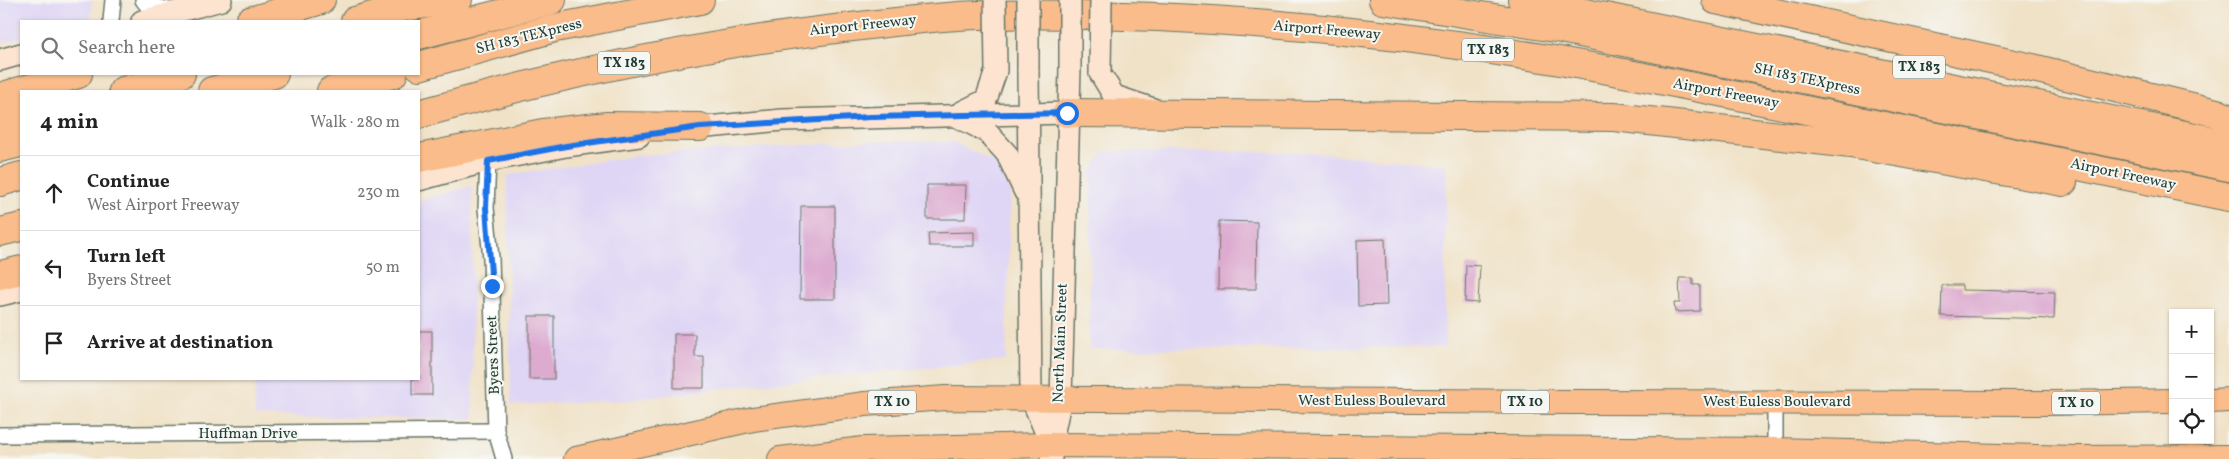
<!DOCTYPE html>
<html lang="en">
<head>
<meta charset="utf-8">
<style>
  body { margin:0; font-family:Vollkorn,serif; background:#f6f6f6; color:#222 }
  .controls { position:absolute; right:15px; bottom:15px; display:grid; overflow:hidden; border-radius:0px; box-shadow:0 1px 4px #0004 }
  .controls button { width:45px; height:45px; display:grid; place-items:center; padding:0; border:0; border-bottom:1px solid #e0e0e0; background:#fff; color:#222; font:25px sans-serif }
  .stop { position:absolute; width:15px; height:15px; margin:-11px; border:4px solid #1a73e8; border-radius:50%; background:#fff }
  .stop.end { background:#1a73e8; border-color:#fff; box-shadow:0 1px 5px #0008 }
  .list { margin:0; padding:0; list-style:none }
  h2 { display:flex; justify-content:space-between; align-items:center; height:65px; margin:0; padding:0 20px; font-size:21px }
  h2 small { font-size:16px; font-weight:400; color:#767676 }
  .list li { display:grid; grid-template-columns:32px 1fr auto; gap:15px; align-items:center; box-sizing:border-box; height:75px; padding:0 20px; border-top:1px solid #e0e0e0 }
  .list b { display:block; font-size:19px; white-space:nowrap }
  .list p { margin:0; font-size:16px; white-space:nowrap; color:#767676 }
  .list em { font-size:16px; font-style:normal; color:#767676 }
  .icon { flex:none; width:28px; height:28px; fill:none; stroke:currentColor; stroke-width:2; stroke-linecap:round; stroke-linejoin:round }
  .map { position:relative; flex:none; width:2229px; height:459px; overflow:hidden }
  .search { position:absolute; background:#fff; box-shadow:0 1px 4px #0004; left:20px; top:20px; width:400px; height:55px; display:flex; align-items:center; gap:12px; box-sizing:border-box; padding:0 18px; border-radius:0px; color:#767676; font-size:19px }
  .panel { position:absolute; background:#fff; box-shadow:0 1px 4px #0004; left:20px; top:90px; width:400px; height:290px; border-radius:0px }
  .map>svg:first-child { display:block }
  .built { fill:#dfd5f5 }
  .building { fill:#ddabd0 }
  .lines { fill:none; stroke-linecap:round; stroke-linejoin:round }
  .street-casing { stroke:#687767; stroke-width:18 }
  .secondary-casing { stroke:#687767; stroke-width:24 }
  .primary-casing { stroke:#687767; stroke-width:26 }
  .highway-casing { stroke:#687767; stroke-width:30 }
  .street { stroke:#fff; stroke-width:15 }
  .secondary { stroke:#fde4d0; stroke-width:21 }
  .primary { stroke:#f9bc8a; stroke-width:24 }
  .highway { stroke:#f9bc8a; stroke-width:28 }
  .secondary-bridge-casing { stroke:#687767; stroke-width:24; stroke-linecap:butt }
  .secondary-bridge { stroke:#fde4d0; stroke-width:21 }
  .route { stroke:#1a73e8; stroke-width:6 }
  .labels { text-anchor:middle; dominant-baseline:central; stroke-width:4; stroke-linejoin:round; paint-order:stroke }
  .shield { fill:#f6f6f2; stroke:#60746d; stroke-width:1 }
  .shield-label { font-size:14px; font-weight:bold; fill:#1f3d34 }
  .street-label { font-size:15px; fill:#1f3d34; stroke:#f6f6f2 }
</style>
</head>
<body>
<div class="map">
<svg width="2229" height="459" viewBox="0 0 2229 459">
  <rect width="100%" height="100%" fill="#f6f6f2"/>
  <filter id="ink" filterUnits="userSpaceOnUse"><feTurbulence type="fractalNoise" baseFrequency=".02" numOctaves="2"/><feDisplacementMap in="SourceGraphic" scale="10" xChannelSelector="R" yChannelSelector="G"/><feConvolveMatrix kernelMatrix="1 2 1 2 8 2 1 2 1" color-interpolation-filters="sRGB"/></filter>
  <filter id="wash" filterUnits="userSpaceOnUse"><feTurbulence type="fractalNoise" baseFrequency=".0096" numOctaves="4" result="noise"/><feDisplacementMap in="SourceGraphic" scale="20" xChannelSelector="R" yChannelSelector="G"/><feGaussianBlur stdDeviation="1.12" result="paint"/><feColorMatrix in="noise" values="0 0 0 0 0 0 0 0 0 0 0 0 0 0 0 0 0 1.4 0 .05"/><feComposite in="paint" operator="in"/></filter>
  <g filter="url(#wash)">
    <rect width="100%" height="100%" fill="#f0e2c7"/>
    <g class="built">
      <path d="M0,0H92L91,19L83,21H21V38L0,43Z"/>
      <path d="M870,141L953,142L998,164L1010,191L1006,360L739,386L630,400L511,405L507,175L641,155Z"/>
      <path d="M1104,151L1306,152L1446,165L1445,347L1089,349L1091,172Z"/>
      <path d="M472,186L473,419L255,416V379H419V201Z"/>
    </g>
    <g id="blocks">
      <g class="building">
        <path d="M927,185H966L965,219H927Z"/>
        <path d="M801,206H835V299H800Z"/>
        <path d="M1219,221L1257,222L1256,289H1218Z"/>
        <path d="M974,232V246H929L928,233Z"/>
        <path d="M1385,239L1387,305L1358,306L1357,240Z"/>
        <path d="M1466,265L1480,266L1478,303L1465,302Z"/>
        <path d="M1679,278H1693V285H1700V311L1675,312L1674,303H1680Z"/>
        <path d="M1942,285H1962V290L2055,292L2054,319L1941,316Z"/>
        <rect x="529" y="316" width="25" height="63"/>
        <path d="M419,331H432V395H412V379H419Z"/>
        <path d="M674,334H695V357H704V388H674Z"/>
      </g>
    </g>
  </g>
  <g filter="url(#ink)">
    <use href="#blocks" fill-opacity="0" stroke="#687767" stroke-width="1"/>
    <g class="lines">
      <g class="street-casing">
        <g id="street">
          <path d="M143,0L147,5L174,11"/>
          <path d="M111,21L113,0"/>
          <path d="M488,161L486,208L491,258L496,431L504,459"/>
          <path d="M0,435L496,431"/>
          <path d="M1775,458V402"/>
        </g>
      </g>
      <g class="secondary-casing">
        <g id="secondary">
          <path d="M142,21L221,0"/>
          <path d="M0,60L21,54"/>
          <path d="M1028,70L1031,397L1051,445"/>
          <path d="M1100,73L1114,96L1153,109"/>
          <path d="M960,113L986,100L996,71"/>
          <path d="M958,117L986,131L1007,154L1025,192"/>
          <path d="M686,129L782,120L1067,113"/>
          <path d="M419,180L488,161L566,146L639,136"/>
          <path d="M0,295L21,290"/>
          <path d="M1051,459V445L1061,398L1070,69"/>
        </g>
      </g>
      <g class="primary-casing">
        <g id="primary">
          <path d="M2210,401L2229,400"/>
          <path d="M576,459L753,419L865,404L945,398L1575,402L2054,403L2173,401"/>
          <path d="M780,459L863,449L1051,445L1775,450L2077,458L2229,457"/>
        </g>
      </g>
      <g class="highway-casing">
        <g id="highway">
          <path d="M1383,0L1561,29L2229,167"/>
          <path d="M1522,0L2229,144"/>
          <path d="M1716,0L2037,69L2217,113L2229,119"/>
          <path d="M410,6L458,0"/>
          <path d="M250,21L321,0"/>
          <path d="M355,21L428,0"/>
          <path d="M419,35L552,0"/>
          <path d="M419,66L555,28L700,0"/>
          <path d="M123,91L181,74"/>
          <path d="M212,91L274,74"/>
          <path d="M331,91L393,74"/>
          <path d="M0,97L78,74"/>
          <path d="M1067,113L1614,117L1851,144L2063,182"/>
          <path d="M419,114C560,74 698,45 843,28C889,23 935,16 981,15C1168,11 1357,27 1542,58C1642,75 1741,97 1840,117C1970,144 2099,170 2229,197"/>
          <path d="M0,122L21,117"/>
          <path d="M0,148L21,143"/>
          <path d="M419,158L543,133L607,126L700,127"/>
          <path d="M0,182L21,176"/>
          <path d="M0,232L21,227"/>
          <path d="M0,275L21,270"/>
        </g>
      </g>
      <use href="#street" class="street"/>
      <use href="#secondary" class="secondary"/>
      <use href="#primary" class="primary"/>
      <use href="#highway" class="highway"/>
      <g class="secondary-bridge-casing">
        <g id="secondary-bridge">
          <path d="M995,0L996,71"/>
          <path d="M1070,0V69"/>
          <path d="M1028,70V0"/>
          <path d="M1100,73L1101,0"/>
        </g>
      </g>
      <use href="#secondary-bridge" class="secondary-bridge"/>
    </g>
  </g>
  <g class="lines" filter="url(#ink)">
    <path class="route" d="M492,286L486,208L488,161L566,146L700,127L870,117L1067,113"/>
  </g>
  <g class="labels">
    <g class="shield">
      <rect x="1462" y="38.5" width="52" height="23" rx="4"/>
      <rect x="598" y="51.5" width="52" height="23" rx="4"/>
      <rect x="1893" y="55.5" width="52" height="23" rx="4"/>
      <rect x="868" y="390.5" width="48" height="23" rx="4"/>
      <rect x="1501" y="390.5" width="48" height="23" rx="4"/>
      <rect x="2052" y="391.5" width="48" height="23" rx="4"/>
    </g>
    <g class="shield-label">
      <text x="1488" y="50">TX 183</text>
      <text x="624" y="63">TX 183</text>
      <text x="1919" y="67">TX 183</text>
      <text x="892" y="402">TX 10</text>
      <text x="1525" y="402">TX 10</text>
      <text x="2076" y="403">TX 10</text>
    </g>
    <g class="street-label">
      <text transform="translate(863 26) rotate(-6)">Airport Freeway</text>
      <text transform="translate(1327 31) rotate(5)">Airport Freeway</text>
      <text transform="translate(529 37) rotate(-14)">SH 183 TEXpress</text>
      <text transform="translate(1807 80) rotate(12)">SH 183 TEXpress</text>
      <text transform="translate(1726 94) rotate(11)">Airport Freeway</text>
      <text transform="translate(2123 175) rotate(12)">Airport Freeway</text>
      <text transform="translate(1061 343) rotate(-88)">North Main Street</text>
      <text transform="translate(494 355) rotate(-92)">Byers Street</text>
      <text x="1372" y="401">West Euless Boulevard</text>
      <text x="1777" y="402">West Euless Boulevard</text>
      <text x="248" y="434">Huffman Drive</text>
    </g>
  </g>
</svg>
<div class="controls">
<button>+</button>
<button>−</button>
<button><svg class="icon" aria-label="locate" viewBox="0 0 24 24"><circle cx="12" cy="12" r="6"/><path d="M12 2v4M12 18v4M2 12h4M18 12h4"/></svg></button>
</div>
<div class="stop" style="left:1067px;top:113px"></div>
<div class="stop end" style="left:492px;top:286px"></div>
<div class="search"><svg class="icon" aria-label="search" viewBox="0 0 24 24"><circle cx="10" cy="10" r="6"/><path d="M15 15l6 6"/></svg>Search here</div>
<section class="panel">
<h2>4 min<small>Walk · 280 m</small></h2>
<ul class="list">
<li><svg class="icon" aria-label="ahead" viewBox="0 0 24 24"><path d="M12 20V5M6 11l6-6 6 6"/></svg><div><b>Continue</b><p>West Airport Freeway</p></div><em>230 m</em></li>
<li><svg class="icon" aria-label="left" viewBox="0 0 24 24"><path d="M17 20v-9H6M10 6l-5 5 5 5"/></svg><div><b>Turn left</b><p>Byers Street</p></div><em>50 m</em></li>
<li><svg class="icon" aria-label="arrive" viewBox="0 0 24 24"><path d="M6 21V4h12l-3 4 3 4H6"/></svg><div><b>Arrive at destination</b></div></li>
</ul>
</section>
</div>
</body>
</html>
